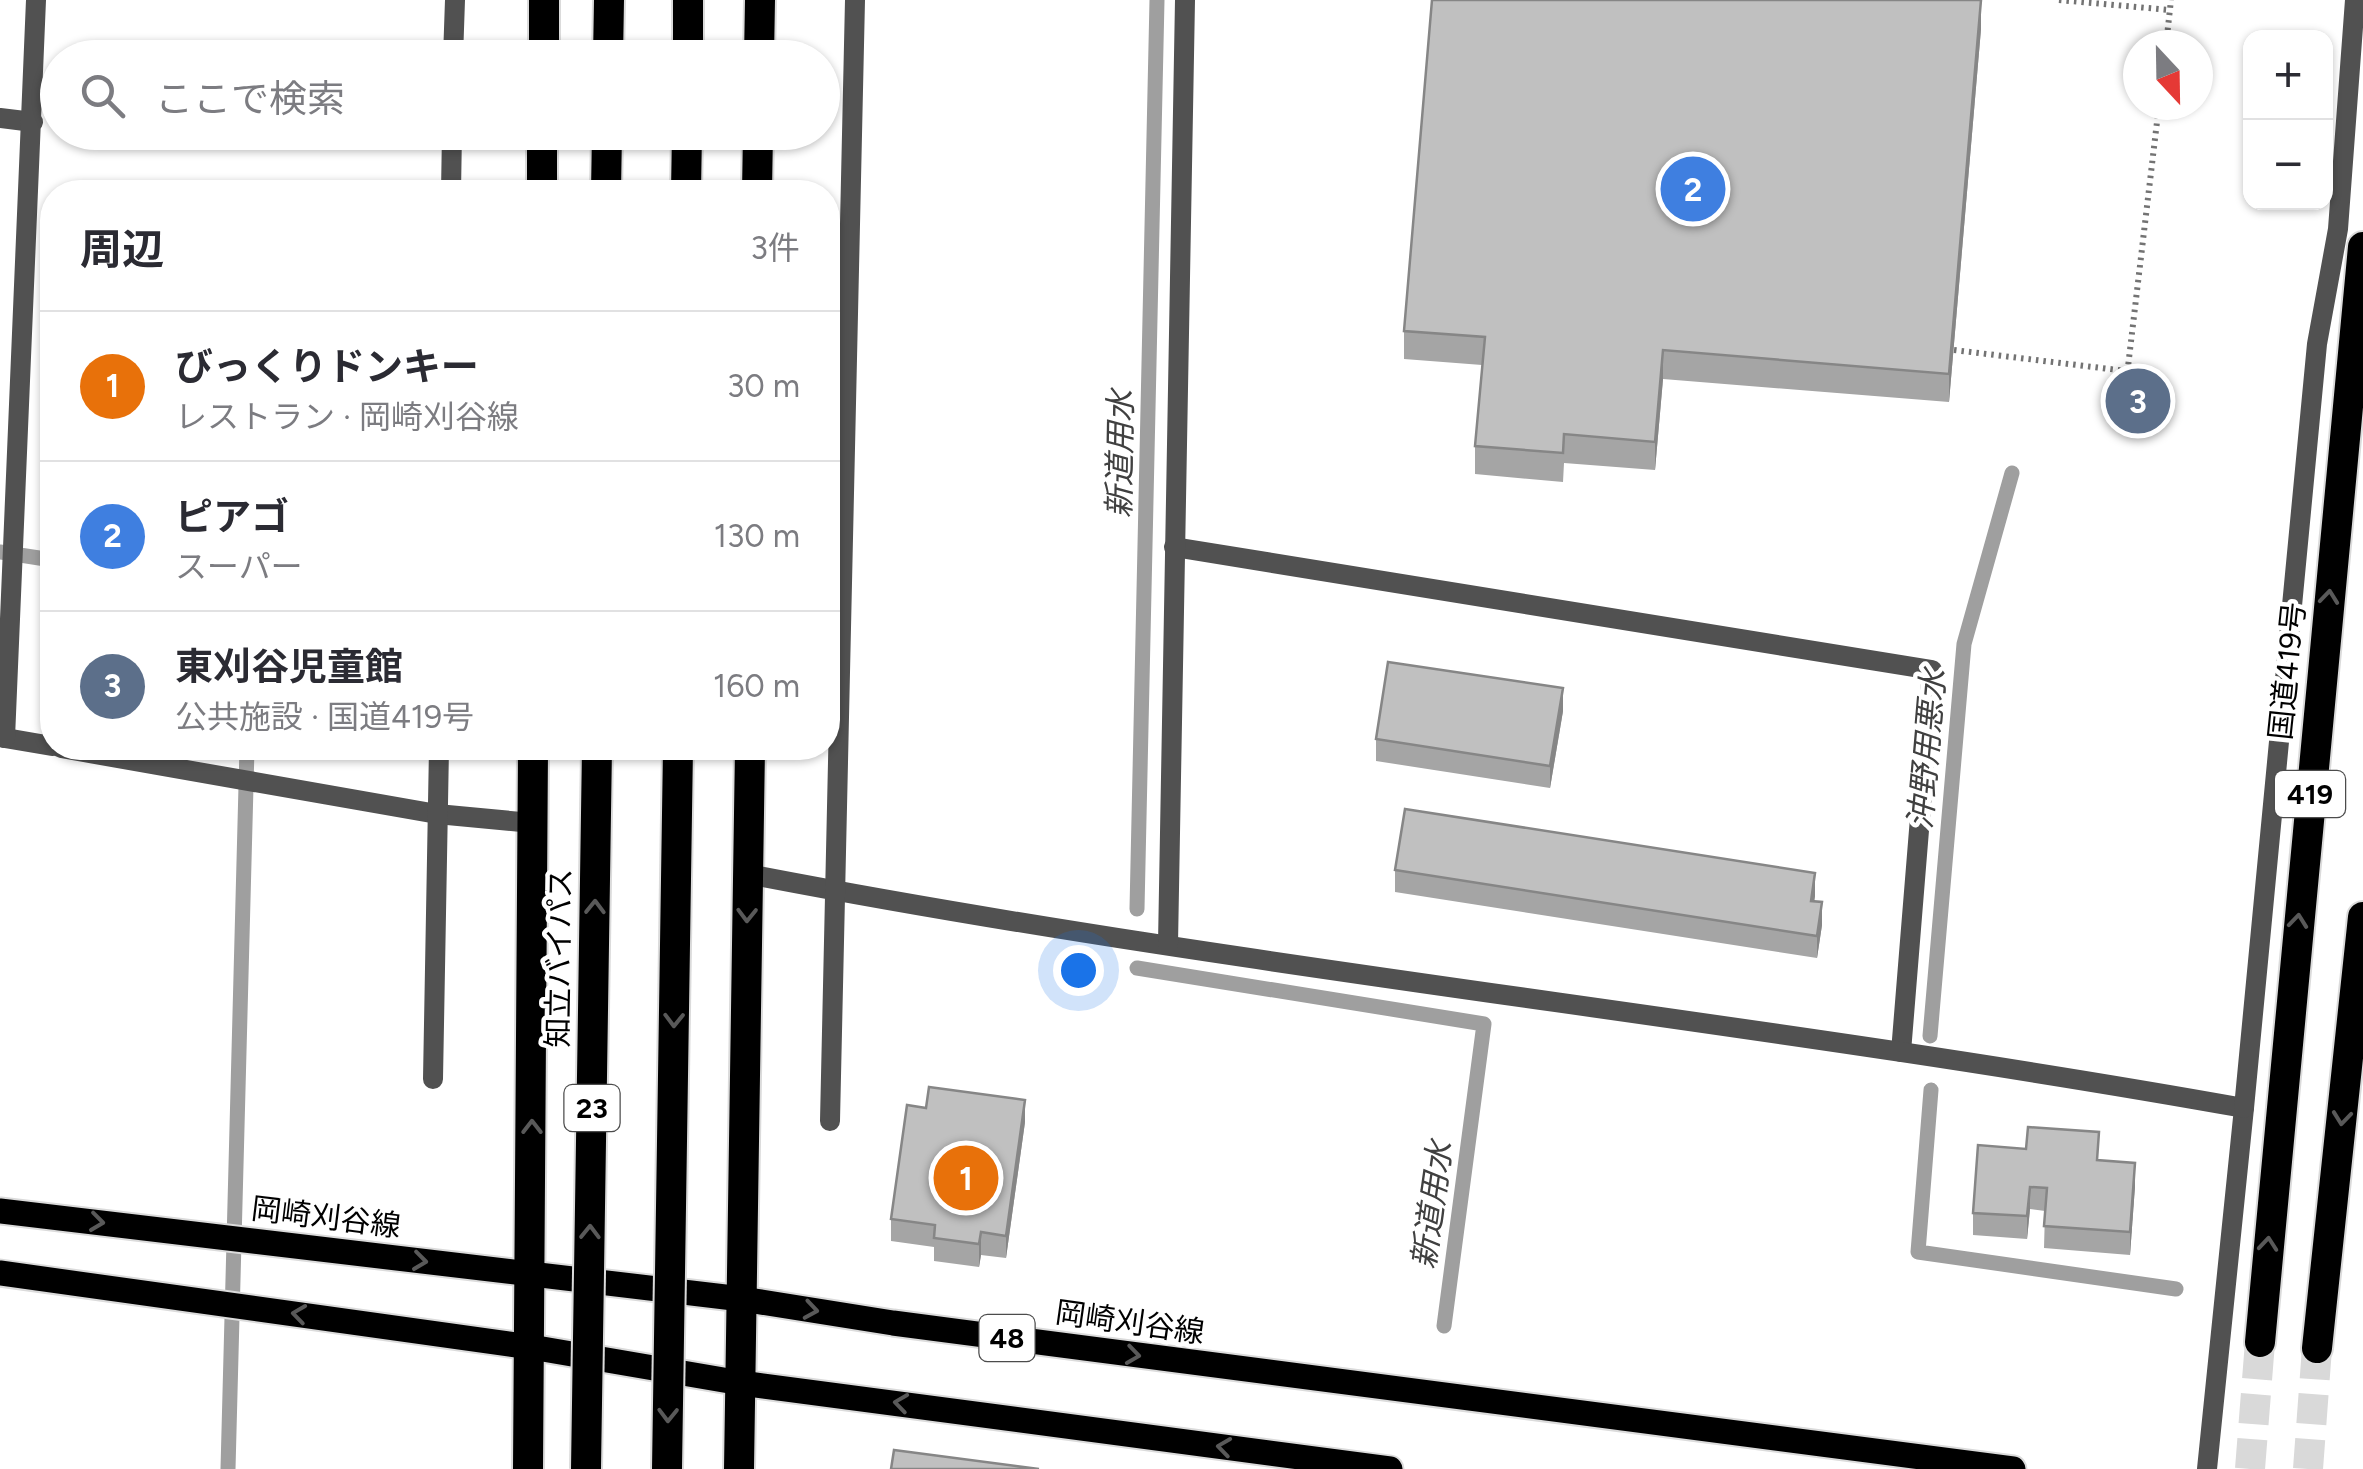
<!DOCTYPE html>
<html lang="ja">
<head>
<meta charset="utf-8">
<style>
  body { margin:0; font-family:Figtree,"Noto Sans JP",sans-serif; background:#f2f2f3; color:#2b2b33 }
  .controls { position:absolute; right:30px; top:30px; display:grid; overflow:hidden; border-radius:20px; box-shadow:0 2px 8px #0004 }
  .controls button { width:90px; height:90px; display:grid; place-items:center; padding:0; border:0; border-bottom:2px solid #e1e1e2; background:#fff; color:#2b2b33; font:50px sans-serif }
  .compass { position:absolute; left:2123px; top:30px; width:90px; height:90px; border-radius:50%; background:#fff; box-shadow:0 2px 8px #0004; rotate:158deg }
  .you { position:absolute; left:1078px; top:970px; width:35px; height:35px; margin:-25px; border:8px solid #fff; border-radius:50%; background:#1a73e8; box-shadow:0 0 0 15px #1a73e833 }
  .badge { display:grid; place-items:center; width:65px; height:65px; border-radius:50%; background:#2563eb; color:#fff; font-size:32px; font-weight:700 }
  .pin { position:absolute; translate:-50% -50%; border:5px solid #fff; box-shadow:0 2px 10px #0006 }
  .list { margin:0; padding:0; list-style:none }
  h2 { display:flex; justify-content:space-between; align-items:center; height:130px; margin:0; padding:0 40px; font-size:42px }
  h2 small { font-size:32px; font-weight:400; color:#7c7c81 }
  .list li { display:grid; grid-template-columns:65px 1fr auto; gap:30px; align-items:center; box-sizing:border-box; height:150px; padding:0 40px; border-top:2px solid #e1e1e2 }
  .list b { display:block; font-size:38px; white-space:nowrap }
  .list p { margin:0; font-size:32px; white-space:nowrap; color:#7c7c81 }
  .list em { font-size:32px; font-style:normal; color:#7c7c81 }
  .icon { flex:none; width:55px; height:55px; fill:none; stroke:currentColor; stroke-width:2; stroke-linecap:round; stroke-linejoin:round }
  .map { position:relative; flex:none; width:2363px; height:1469px; overflow:hidden }
  .search { position:absolute; background:#fff; box-shadow:0 2px 8px #0004; left:40px; top:40px; width:800px; height:110px; display:flex; align-items:center; gap:25px; box-sizing:border-box; padding:0 35px; border-radius:55px; color:#7c7c81; font-size:38px }
  .panel { position:absolute; background:#fff; box-shadow:0 2px 8px #0004; left:40px; top:180px; width:800px; height:580px; border-radius:40px }
  .map>svg:first-child { display:block }
  .lines { fill:none; stroke-linecap:round; stroke-linejoin:round }
  .stream { stroke:#9f9f9f; stroke-width:15 }
  .highway-tunnel { stroke:#d9d9d9; stroke-width:30; stroke-dasharray:30 15; stroke-linecap:butt }
  .primary-casing { stroke:#dbdbdb; stroke-width:29 }
  .highway-casing { stroke:#dbdbdb; stroke-width:34 }
  .path { stroke:#737373; stroke-width:6; stroke-dasharray:2.5 5; stroke-linecap:butt }
  .lane { stroke:#515151; stroke-width:20 }
  .street { stroke:#515151; stroke-width:20 }
  .primary { stroke:#000; stroke-width:25 }
  .highway { stroke:#000; stroke-width:30 }
  .highway-bridge-casing { stroke:#dbdbdb; stroke-width:34; stroke-linecap:butt }
  .highway-bridge { stroke:#000; stroke-width:30 }
  .wall { fill:#a5a5a5 }
  .shaded-wall { fill:#868686 }
  .building { fill:#c0c0c0; stroke:#868686; stroke-width:2.5 }
  .oneway { stroke:#595959 }
  .labels { text-anchor:middle; dominant-baseline:central; stroke-width:9; stroke-linejoin:round; paint-order:stroke }
  .shield { fill:#fff; stroke:#4c4c4c; stroke-width:2.5 }
  .shield-label { font-size:28px; font-weight:bold; fill:#000 }
  .street-label { font-size:30px; fill:#000; stroke:#fff }
  .water-label { font-size:32px; font-style:italic; fill:#404040; stroke:#fff }
</style>
</head>
<body>
<div class="map">
<svg width="2363" height="1469" viewBox="0 0 2363 1469">
  <rect width="100%" height="100%" fill="#fff"/>
  <g class="lines">
    <g class="stream">
      <path d="M0,552L52,560"/>
      <path d="M1137,909L1157,0"/>
      <path d="M1137,968L1484,1024L1444,1326"/>
      <path d="M1930,1036L1964,644L2012,473"/>
      <path d="M1931,1090L1918,1252L2176,1289"/>
      <path d="M228,1469L247,748"/>
    </g>
    <g class="highway-tunnel">
      <path d="M2250,1469L2260,1342"/>
      <path d="M2308,1469L2317,1348"/>
    </g>
    <g class="primary-casing">
      <g id="primary">
        <path d="M0,1211L742,1299L893,1323L2013,1469"/>
        <path d="M0,1273L531,1347L741,1383L1390,1469"/>
      </g>
    </g>
    <g class="highway-casing">
      <g id="highway">
        <path d="M544,58V0"/>
        <path d="M608,58L609,0"/>
        <path d="M688,58V0"/>
        <path d="M759,58L760,0"/>
        <path d="M542,192V132"/>
        <path d="M606,192L607,132"/>
        <path d="M686,192L687,132"/>
        <path d="M757,192L758,132"/>
        <path d="M2260,1342L2363,247"/>
        <path d="M2317,1348L2363,917"/>
        <path d="M528,1469L533,748"/>
        <path d="M739,1469L750,748"/>
      </g>
    </g>
    <g class="path">
      <path d="M2059,0L2170,10"/>
      <path d="M2166,45L2171,0"/>
      <path d="M1954,350L2126,371"/>
      <path d="M2123,409L2159,105"/>
    </g>
    <path class="lane" d="M1174,547L1932,670L1901,1052"/>
    <g class="street">
      <path d="M453,58L455,0"/>
      <path d="M0,118L33,122"/>
      <path d="M451,192L452,132"/>
      <path d="M0,737L52,746"/>
      <path d="M5,738L36,0"/>
      <path d="M61,748L437,814L532,823"/>
      <path d="M748,874C1244,970 1747,1019 2244,1108L2207,1469"/>
      <path d="M1168,944L1185,0"/>
      <path d="M433,1079L439,748"/>
      <path d="M2244,1108L2317,344L2338,229L2355,0"/>
      <path d="M830,1121L855,0"/>
    </g>
    <use href="#primary" class="primary"/>
    <use href="#highway" class="highway"/>
    <g class="highway-bridge-casing">
      <g id="highway-bridge">
        <path d="M586,1469L597,748"/>
        <path d="M667,1469L678,748"/>
      </g>
    </g>
    <use href="#highway-bridge" class="highway-bridge"/>
  </g>
  <g class="wall">
    <path d="M1981,29L1949,402L1663,379L1655,470L1564,463L1563,482L1475,474V446L1482,365L1404,359V331Z"/>
    <path d="M1563,711L1550,788L1376,761V739Z"/>
    <path d="M1395,870L1815,896L1814,901L1822,925L1817,958L1395,892Z"/>
    <path d="M1025,1122L1006,1258L981,1255L979,1267L934,1261V1247L891,1241V1219Z"/>
    <path d="M1978,1145L2099,1161L2135,1186L2130,1255L2044,1248L2045,1211L2030,1209L2027,1239L1973,1235V1213Z"/>
  </g>
  <g class="shaded-wall">
    <path d="M1981,0V29L1949,402V374Z"/>
    <path d="M1663,350V379L1655,470V442Z"/>
    <path d="M1563,688V711L1550,788V766Z"/>
    <path d="M1815,873V896L1811,923V901Z"/>
    <path d="M1822,902V925L1817,958V936Z"/>
    <path d="M1025,1100V1122L1006,1258V1236Z"/>
    <path d="M2135,1163V1186L2130,1255V1232Z"/>
    <path d="M2030,1187V1209L2027,1239V1216Z"/>
    <path d="M981,1232V1255L979,1267V1244Z"/>
  </g>
  <g class="building">
    <path d="M1432,0H1981L1949,374L1663,350L1655,442L1564,434L1563,453L1475,446L1485,337L1404,331Z"/>
    <path d="M1388,662L1563,688L1550,766L1376,739Z"/>
    <path d="M1405,809L1815,873L1811,901L1822,902L1817,936L1395,870Z"/>
    <path d="M929,1087L1025,1100L1006,1236L981,1232L979,1244L934,1238L935,1225L891,1219L907,1105L926,1108Z"/>
    <path d="M2028,1127L2099,1132L2097,1160L2135,1163L2130,1232L2044,1226L2047,1188L2030,1187L2027,1216L1973,1213L1978,1145L2026,1149Z"/>
    <path d="M894,1450L1039,1469H891Z"/>
  </g>
  <defs><path id="oneway-chevron" d="M-2-3.5L2.5 0L-2 3.5" fill="none" stroke-width="1.6" stroke-linecap="round" stroke-linejoin="round" transform="scale(2.5)"/></defs>
  <g class="oneway">
    <use href="#oneway-chevron" transform="translate(2329 597) rotate(-84)"/>
    <use href="#oneway-chevron" transform="translate(595 907) rotate(-89)"/>
    <use href="#oneway-chevron" transform="translate(747 915) rotate(91)"/>
    <use href="#oneway-chevron" transform="translate(2298 921) rotate(-84)"/>
    <use href="#oneway-chevron" transform="translate(674 1020) rotate(91)"/>
    <use href="#oneway-chevron" transform="translate(2342 1118) rotate(96)"/>
    <use href="#oneway-chevron" transform="translate(532 1127) rotate(-90)"/>
    <use href="#oneway-chevron" transform="translate(97 1222) rotate(7)"/>
    <use href="#oneway-chevron" transform="translate(590 1232) rotate(-89)"/>
    <use href="#oneway-chevron" transform="translate(2268 1244) rotate(-85)"/>
    <use href="#oneway-chevron" transform="translate(420 1261) rotate(7)"/>
    <use href="#oneway-chevron" transform="translate(811 1310) rotate(9)"/>
    <use href="#oneway-chevron" transform="translate(299 1314) rotate(-172)"/>
    <use href="#oneway-chevron" transform="translate(1133 1355) rotate(8)"/>
    <use href="#oneway-chevron" transform="translate(901 1403) rotate(-172)"/>
    <use href="#oneway-chevron" transform="translate(668 1415) rotate(91)"/>
    <use href="#oneway-chevron" transform="translate(1224 1447) rotate(-172)"/>
  </g>
  <g class="labels">
    <g class="shield">
      <rect x="2275" y="771" width="70" height="46" rx="8"/>
      <rect x="564.5" y="1085" width="55" height="46" rx="8"/>
      <rect x="979.5" y="1315" width="55" height="46" rx="8"/>
    </g>
    <g class="shield-label">
      <text x="2310" y="794">419</text>
      <text x="592" y="1108">23</text>
      <text x="1007" y="1338">48</text>
    </g>
    <g class="street-label">
      <text transform="translate(2287 671) rotate(-84)">国道419号</text>
      <text transform="translate(559 958) rotate(-89)">知立バイパス</text>
      <text transform="translate(326 1217) rotate(7)">岡崎刈谷線</text>
      <text transform="translate(1130 1322) rotate(8)">岡崎刈谷線</text>
    </g>
    <g class="water-label">
      <text transform="translate(1120 454) rotate(-89)">新道用水</text>
      <text transform="translate(1927 749) rotate(-85)">沖野用悪水</text>
      <text transform="translate(1432 1205) rotate(-82)">新道用水</text>
    </g>
  </g>
</svg>
<div class="controls">
<button>+</button>
<button>−</button>
</div>
<svg class="compass" viewBox="-18 -18 36 36"><path d="M0-13l5 13h-10z" fill="#e53935"/><path d="M0 13l5-13h-10z" fill="#7c7c81"/></svg>
<div class="you"></div>
<div class="pin badge" style="left:966px;top:1178px;background:#e8710a">1</div>
<div class="pin badge" style="left:1693px;top:189px;background:#3f7fe0">2</div>
<div class="pin badge" style="left:2138px;top:401px;background:#5c6f8a">3</div>
<div class="search"><svg class="icon" aria-label="search" viewBox="0 0 24 24"><circle cx="10" cy="10" r="6"/><path d="M15 15l6 6"/></svg>ここで検索</div>
<section class="panel">
<h2>周辺<small>3件</small></h2>
<ul class="list">
<li><span class="badge" style="background:#e8710a">1</span><div><b>びっくりドンキー</b><p>レストラン · 岡崎刈谷線</p></div><em>30 m</em></li>
<li><span class="badge" style="background:#3f7fe0">2</span><div><b>ピアゴ</b><p>スーパー</p></div><em>130 m</em></li>
<li><span class="badge" style="background:#5c6f8a">3</span><div><b>東刈谷児童館</b><p>公共施設 · 国道419号</p></div><em>160 m</em></li>
</ul>
</section>
</div>
</body>
</html>
